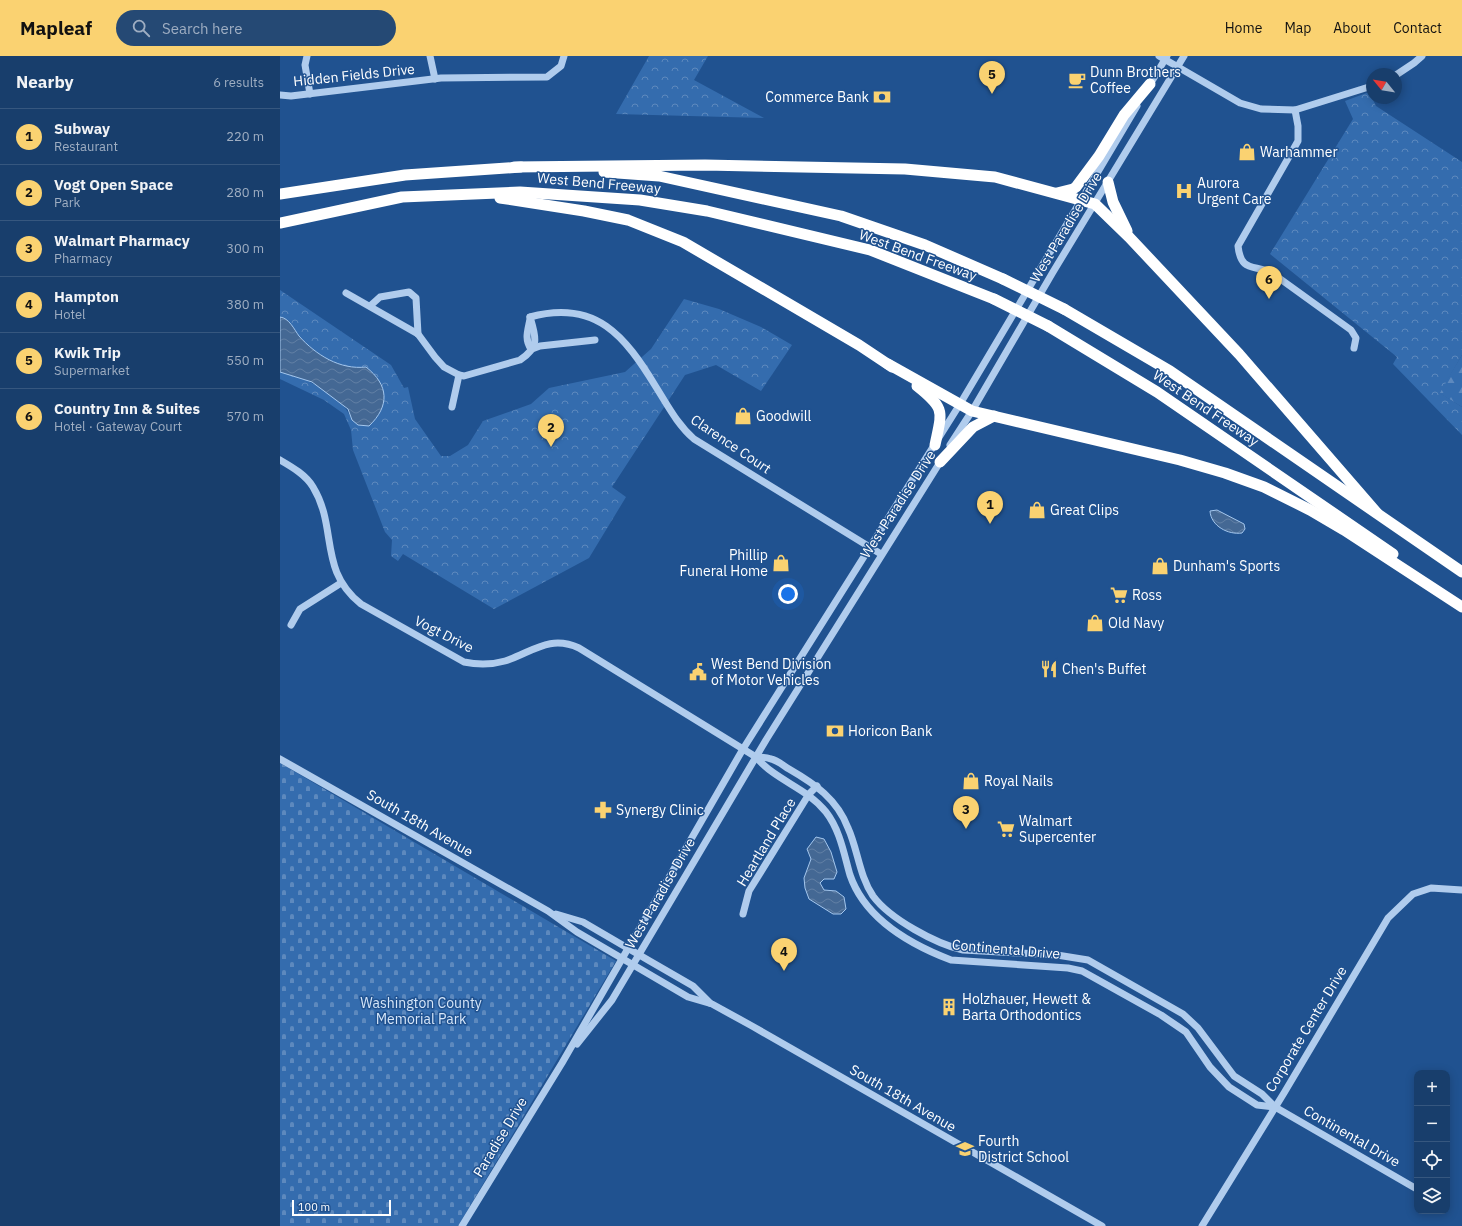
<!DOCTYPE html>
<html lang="en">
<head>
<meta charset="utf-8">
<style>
  body { margin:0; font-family:"IBM Plex Sans",sans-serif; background:#254974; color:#f1f3f6 }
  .controls { position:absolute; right:12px; bottom:12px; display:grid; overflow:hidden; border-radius:8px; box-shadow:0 2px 10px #0003 }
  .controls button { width:36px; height:36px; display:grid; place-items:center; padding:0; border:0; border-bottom:1px solid #36577f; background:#183e6c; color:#f1f3f6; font:20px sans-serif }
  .compass { position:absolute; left:1086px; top:12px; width:36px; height:36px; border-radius:50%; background:#183e6c; box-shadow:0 2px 10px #0003; rotate:300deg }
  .scale { position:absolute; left:12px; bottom:10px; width:99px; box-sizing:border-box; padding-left:4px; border:2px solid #fff; border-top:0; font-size:11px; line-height:14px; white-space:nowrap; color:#fff; -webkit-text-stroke:3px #205290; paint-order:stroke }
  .you { position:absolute; left:508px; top:538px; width:14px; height:14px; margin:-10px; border:3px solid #fff; border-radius:50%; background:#1a73e8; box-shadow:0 0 0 6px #1a73e833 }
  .badge { display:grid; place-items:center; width:26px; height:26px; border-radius:50%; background:#fad271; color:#111; font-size:13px; font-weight:700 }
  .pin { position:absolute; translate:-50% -33px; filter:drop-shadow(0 1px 2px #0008) }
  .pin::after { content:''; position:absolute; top:21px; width:14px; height:12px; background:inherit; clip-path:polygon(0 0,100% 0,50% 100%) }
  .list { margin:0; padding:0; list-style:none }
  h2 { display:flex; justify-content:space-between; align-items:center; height:52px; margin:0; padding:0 16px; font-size:17px }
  h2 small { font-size:13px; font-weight:400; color:#9faec2 }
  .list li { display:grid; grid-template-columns:26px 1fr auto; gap:12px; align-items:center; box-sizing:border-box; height:56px; padding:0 16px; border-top:1px solid #36577f }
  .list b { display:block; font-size:15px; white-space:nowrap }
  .list p { margin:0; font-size:13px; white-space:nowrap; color:#9faec2 }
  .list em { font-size:13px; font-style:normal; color:#9faec2 }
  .icon { flex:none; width:22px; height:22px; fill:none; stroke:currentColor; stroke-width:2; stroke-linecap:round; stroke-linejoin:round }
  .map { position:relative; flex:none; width:1182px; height:1170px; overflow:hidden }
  header { display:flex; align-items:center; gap:24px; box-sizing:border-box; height:56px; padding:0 20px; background:#fad271; color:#111 }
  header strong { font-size:19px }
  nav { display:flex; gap:22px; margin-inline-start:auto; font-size:14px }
  .search { width:280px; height:36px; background:#254974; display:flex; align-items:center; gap:10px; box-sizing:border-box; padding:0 14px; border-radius:22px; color:#9faec2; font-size:15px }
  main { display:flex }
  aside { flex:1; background:#183e6c }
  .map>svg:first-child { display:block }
  .forest { fill:url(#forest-firs) }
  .cemetery { fill:url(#cemetery-stones) }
  .park { fill:url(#park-crowns) }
  .water { fill:url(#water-waves); stroke:#a4c7ee }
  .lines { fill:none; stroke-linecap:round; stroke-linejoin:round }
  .minor { stroke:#b0cced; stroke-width:7 }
  .highway { stroke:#fff; stroke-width:11 }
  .highway-bridge { stroke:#fff; stroke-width:11 }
  .labels { text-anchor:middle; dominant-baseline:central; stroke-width:3; stroke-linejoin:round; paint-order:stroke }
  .poi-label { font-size:14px; fill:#fff; stroke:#205290; text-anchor:start }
  .street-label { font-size:14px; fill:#fff; stroke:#205290 }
  .park-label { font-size:14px; fill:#d6e6f9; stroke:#205290 }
</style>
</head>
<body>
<header>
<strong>Mapleaf</strong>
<div class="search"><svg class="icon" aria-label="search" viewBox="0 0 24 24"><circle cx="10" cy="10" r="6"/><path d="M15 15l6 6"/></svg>Search here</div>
<nav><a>Home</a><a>Map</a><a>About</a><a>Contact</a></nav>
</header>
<main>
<aside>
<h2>Nearby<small>6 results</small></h2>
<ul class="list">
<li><span class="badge">1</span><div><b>Subway</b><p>Restaurant</p></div><em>220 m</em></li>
<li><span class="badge">2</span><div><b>Vogt Open Space</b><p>Park</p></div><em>280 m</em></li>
<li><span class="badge">3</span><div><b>Walmart Pharmacy</b><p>Pharmacy</p></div><em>300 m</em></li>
<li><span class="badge">4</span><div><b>Hampton</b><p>Hotel</p></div><em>380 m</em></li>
<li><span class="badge">5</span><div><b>Kwik Trip</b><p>Supermarket</p></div><em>550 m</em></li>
<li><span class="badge">6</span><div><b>Country Inn &amp; Suites</b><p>Hotel · Gateway Court</p></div><em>570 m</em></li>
</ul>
</aside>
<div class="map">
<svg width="1182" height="1170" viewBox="0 0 1182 1170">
  <defs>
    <pattern id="forest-firs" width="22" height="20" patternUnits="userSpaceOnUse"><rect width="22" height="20" fill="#346cae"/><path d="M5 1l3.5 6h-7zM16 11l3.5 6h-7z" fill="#5d89be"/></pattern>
    <pattern id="cemetery-stones" width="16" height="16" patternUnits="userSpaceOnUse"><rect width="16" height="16" fill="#346cae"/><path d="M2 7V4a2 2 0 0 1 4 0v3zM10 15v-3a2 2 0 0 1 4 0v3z" fill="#5d89be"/></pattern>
    <pattern id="park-crowns" width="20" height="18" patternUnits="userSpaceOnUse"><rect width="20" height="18" fill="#346cae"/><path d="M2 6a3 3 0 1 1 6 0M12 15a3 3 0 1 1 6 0" fill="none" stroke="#5d89be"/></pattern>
    <pattern id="water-waves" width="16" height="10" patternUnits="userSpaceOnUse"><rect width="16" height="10" fill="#446894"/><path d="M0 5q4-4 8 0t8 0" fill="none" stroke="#607fa4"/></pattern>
  </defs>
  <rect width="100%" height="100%" fill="#205290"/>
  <path class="forest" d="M1182,299V351L1159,337Z"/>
  <path class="cemetery" d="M0,707L336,905L178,1170H0Z"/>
  <g class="park">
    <path d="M369,0H428L414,24L484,62L336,58Z"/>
    <path d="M1089,36L1096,50L1182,106V299L1160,337L1182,351V379L1113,308L1117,301L990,198L1073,63L1065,45Z"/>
    <path d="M0,234L111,309L124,332L128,331L135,363L161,400H170L188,389L203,365L251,348L269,332L345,316L371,293L404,243L439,253L481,271L512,289L481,335L436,309L405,319L332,431L346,441L309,502L214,553L123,498L118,505L111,500L112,484L105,476L73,394L71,374L64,358L44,344L0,323V316C27,323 61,336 72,364L86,311C60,314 36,299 19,280C14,273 9,262 0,261Z"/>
  </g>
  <g class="water">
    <path d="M0,261C9,262 14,273 19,280C36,299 60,314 86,311C109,329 110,350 89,370L78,369L72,364L68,353L32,326L0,316Z"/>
    <path d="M937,454L964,468L965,473L962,477C948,479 931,470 930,455Z"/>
    <path d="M536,781L544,783L551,796L557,816L554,823H544L540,827L544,834L556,835L564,841L566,853L561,858H553L529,843L525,832L524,822L531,803L527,793Z"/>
  </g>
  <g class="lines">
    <g class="minor">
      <path d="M27,0L25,9L30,38"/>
      <path d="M150,0L155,23"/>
      <path d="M879,0L960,47L981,53L1015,54L1092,30"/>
      <path d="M1116,19L1134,7L1142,0"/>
      <path d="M869,30L887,0"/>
      <path d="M0,39L11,40L161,22L267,21L281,10L284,0"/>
      <path d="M1015,54L1018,70V85L958,190C961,217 974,208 992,217L1071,274L1076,282L1074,292"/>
      <path d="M66,237L138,278L155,301L164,311L179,319L184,320L240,304C260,291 256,281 250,261"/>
      <path d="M90,250L100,241L129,236L136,242L138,278"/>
      <path d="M250,261C316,243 345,280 376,331C388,350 397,368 414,383L601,498"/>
      <path d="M250,263C248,274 244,283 251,293"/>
      <path d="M252,293L260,290L315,284"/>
      <path d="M172,351L179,319"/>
      <path d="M670,389L692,355L773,216L904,0"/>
      <path d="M0,404C12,411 26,419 33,431C58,472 38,514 81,548L184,606C198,609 211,609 225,605C251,597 269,578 299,592L476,701C496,725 526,731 546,756C560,774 564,798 570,819C585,863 629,888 671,904L788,912L802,915L881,959L906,976L930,1011L949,1031L977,1049L995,1051"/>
      <path d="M11,569L20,553L61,527"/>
      <path d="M476,701C481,701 486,701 491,703C497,704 504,710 509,713C535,728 557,743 568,772C578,794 579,819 593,840C610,863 656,888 683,894L777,899L808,904L903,958L918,972L954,1020L982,1038L995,1051L1135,1132"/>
      <path d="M0,703L268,855L297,876L408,941L432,948L472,970L822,1170"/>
      <path d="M276,858L303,866L368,904L413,930L430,947"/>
      <path d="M463,858L469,835L529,738L537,730"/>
      <path d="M297,988L332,944L486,684L662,403"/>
      <path d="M182,1170L282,1007L463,693L680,348L857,50"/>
      <path d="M922,1170L1004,1037L1108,862L1133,838L1151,832L1182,834"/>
    </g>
    <g class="highway">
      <path d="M234,111L425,109L625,113L715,121L815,148L849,181L959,298L1097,457"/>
      <path d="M324,116L379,120L561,160L645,189L723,223"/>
      <path d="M828,126L833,146L847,175"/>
      <path d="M777,137L793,133L796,131L819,100L844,59L870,28"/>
      <path d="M0,138L125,119L241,111"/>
      <path d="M220,142L304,155L348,164L403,186L579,289L612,311"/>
      <path d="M0,167L122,141L240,136L360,144L427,155L590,194L714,243"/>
      <path d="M784,253L890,315L1182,516"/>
      <path d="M768,270L877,336L1113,498"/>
      <path d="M608,308L692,355L900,404L945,417L984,431L1030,454L1064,474L1182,551"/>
      <path d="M637,330C666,353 662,355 655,389"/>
      <path d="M660,406L693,371L714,360"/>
    </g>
    <g class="highway-bridge">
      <path d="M723,223L784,253"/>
      <path d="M714,243L768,270"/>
    </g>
  </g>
  <defs>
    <g id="cafe-bare" transform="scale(1.38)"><path d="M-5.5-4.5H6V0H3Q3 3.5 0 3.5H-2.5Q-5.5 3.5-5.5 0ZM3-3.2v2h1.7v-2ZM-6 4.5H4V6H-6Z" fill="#fad271" stroke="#205290" stroke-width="2.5" paint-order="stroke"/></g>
    <g id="bank-bare" transform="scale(1.38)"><path d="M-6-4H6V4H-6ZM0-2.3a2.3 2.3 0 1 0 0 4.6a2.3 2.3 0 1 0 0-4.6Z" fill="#fad271" stroke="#205290" stroke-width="2.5" paint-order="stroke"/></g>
    <g id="shop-bare" transform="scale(1.38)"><path d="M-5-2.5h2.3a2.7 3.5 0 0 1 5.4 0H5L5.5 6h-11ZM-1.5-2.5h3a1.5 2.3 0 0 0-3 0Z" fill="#fad271" stroke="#205290" stroke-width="2.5" paint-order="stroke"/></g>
    <g id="hospital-bare" transform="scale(1.38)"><path d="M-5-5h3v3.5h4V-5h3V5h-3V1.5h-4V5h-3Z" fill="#fad271" stroke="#205290" stroke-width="2.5" paint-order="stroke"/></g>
    <g id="supermarket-bare" transform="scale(1.38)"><path d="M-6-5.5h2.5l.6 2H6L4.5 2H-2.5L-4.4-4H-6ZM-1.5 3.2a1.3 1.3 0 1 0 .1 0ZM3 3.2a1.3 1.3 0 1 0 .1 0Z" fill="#fad271" stroke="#205290" stroke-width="2.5" paint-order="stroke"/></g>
    <g id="restaurant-bare" transform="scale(1.38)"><path d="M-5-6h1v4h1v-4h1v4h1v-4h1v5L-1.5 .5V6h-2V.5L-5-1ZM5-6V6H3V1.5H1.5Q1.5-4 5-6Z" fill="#fad271" stroke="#205290" stroke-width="2.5" paint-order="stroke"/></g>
    <g id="civic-bare" transform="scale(1.38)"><path d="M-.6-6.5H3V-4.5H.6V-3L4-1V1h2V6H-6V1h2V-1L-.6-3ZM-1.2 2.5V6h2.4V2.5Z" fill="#fad271" stroke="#205290" stroke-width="2.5" paint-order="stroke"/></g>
    <g id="pharmacy-bare" transform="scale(1.38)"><path d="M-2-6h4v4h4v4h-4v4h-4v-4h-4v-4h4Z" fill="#fad271" stroke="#205290" stroke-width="2.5" paint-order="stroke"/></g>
    <g id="building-bare" transform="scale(1.38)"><path d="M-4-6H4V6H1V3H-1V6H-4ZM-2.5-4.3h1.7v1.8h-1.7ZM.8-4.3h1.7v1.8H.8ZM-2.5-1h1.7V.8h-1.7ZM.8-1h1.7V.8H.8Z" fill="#fad271" stroke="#205290" stroke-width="2.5" paint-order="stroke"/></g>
    <g id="school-bare" transform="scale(1.38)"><path d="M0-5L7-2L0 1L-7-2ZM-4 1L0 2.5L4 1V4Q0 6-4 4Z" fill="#fad271" stroke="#205290" stroke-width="2.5" paint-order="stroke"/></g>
  </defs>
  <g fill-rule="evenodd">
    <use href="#cafe-bare" x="797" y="24"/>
    <use href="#bank-bare" x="602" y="41"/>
    <use href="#shop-bare" x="967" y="96"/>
    <use href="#hospital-bare" x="904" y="135"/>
    <use href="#shop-bare" x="463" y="360"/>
    <use href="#shop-bare" x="757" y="454"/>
    <use href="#shop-bare" x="501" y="507"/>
    <use href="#shop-bare" x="880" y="510"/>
    <use href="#supermarket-bare" x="839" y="539"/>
    <use href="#shop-bare" x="815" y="567"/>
    <use href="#restaurant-bare" x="769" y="613"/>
    <use href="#civic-bare" x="418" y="616"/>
    <use href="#bank-bare" x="555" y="675"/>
    <use href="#shop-bare" x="691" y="725"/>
    <use href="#pharmacy-bare" x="323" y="754"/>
    <use href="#supermarket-bare" x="726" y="773"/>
    <use href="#building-bare" x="669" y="951"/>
    <use href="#school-bare" x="685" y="1093"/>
  </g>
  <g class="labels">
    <g class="poi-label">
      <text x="810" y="16">Dunn Brothers<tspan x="810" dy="16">Coffee</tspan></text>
      <text x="589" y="41" text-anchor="end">Commerce Bank</text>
      <text x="980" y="96">Warhammer</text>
      <text x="917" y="127">Aurora<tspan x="917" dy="16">Urgent Care</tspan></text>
      <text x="476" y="360">Goodwill</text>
      <text x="770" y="454">Great Clips</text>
      <text x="488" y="499" text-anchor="end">Phillip<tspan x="488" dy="16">Funeral Home</tspan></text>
      <text x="893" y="510">Dunham's Sports</text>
      <text x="852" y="539">Ross</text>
      <text x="828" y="567">Old Navy</text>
      <text x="431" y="608">West Bend Division<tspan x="431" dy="16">of Motor Vehicles</tspan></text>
      <text x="782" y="613">Chen's Buffet</text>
      <text x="568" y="675">Horicon Bank</text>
      <text x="704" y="725">Royal Nails</text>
      <text x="336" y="754">Synergy Clinic</text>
      <text x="739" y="765">Walmart<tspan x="739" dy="16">Supercenter</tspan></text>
      <text x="682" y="943">Holzhauer, Hewett &amp;<tspan x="682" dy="16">Barta Orthodontics</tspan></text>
      <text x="698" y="1085">Fourth<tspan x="698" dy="16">District School</tspan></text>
    </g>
    <g class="street-label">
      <text transform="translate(74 19) rotate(-6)">Hidden Fields Drive</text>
      <text transform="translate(319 127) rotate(5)">West Bend Freeway</text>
      <text transform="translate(786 171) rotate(-59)">West Paradise Drive</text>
      <text transform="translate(638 199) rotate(20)">West Bend Freeway</text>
      <text transform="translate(926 352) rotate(34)">West Bend Freeway</text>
      <text transform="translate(451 388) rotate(34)">Clarence Court</text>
      <text transform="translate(618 448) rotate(-57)">West Paradise Drive</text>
      <text transform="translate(164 578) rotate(27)">Vogt Drive</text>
      <text transform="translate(140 767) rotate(30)">South 18th Avenue</text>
      <text transform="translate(486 786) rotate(-59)">Heartland Place</text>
      <text transform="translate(380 837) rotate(-60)">West Paradise Drive</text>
      <text transform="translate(726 893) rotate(5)">Continental Drive</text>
      <text transform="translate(1026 973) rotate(-59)">Corporate Center Drive</text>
      <text transform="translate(623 1042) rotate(30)">South 18th Avenue</text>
      <text transform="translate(1072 1080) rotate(30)">Continental Drive</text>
      <text transform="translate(220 1081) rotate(-59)">Paradise Drive</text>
    </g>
    <g class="park-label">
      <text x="141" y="947">Washington County<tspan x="141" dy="16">Memorial Park</tspan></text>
    </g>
  </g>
</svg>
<div class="controls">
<button>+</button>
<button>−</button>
<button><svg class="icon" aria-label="locate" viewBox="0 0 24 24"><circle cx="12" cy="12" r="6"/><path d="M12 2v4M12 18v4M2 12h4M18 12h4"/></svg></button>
<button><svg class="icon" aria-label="layers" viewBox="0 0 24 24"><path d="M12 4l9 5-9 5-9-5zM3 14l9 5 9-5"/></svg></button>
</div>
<svg class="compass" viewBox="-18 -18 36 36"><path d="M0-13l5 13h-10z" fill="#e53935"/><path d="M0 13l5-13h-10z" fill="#9faec2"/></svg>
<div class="scale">100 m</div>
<div class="you"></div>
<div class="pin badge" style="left:710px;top:468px">1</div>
<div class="pin badge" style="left:271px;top:391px">2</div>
<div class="pin badge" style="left:686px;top:773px">3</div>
<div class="pin badge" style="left:504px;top:915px">4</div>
<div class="pin badge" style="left:712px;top:38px">5</div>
<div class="pin badge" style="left:989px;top:243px">6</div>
</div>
</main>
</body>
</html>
